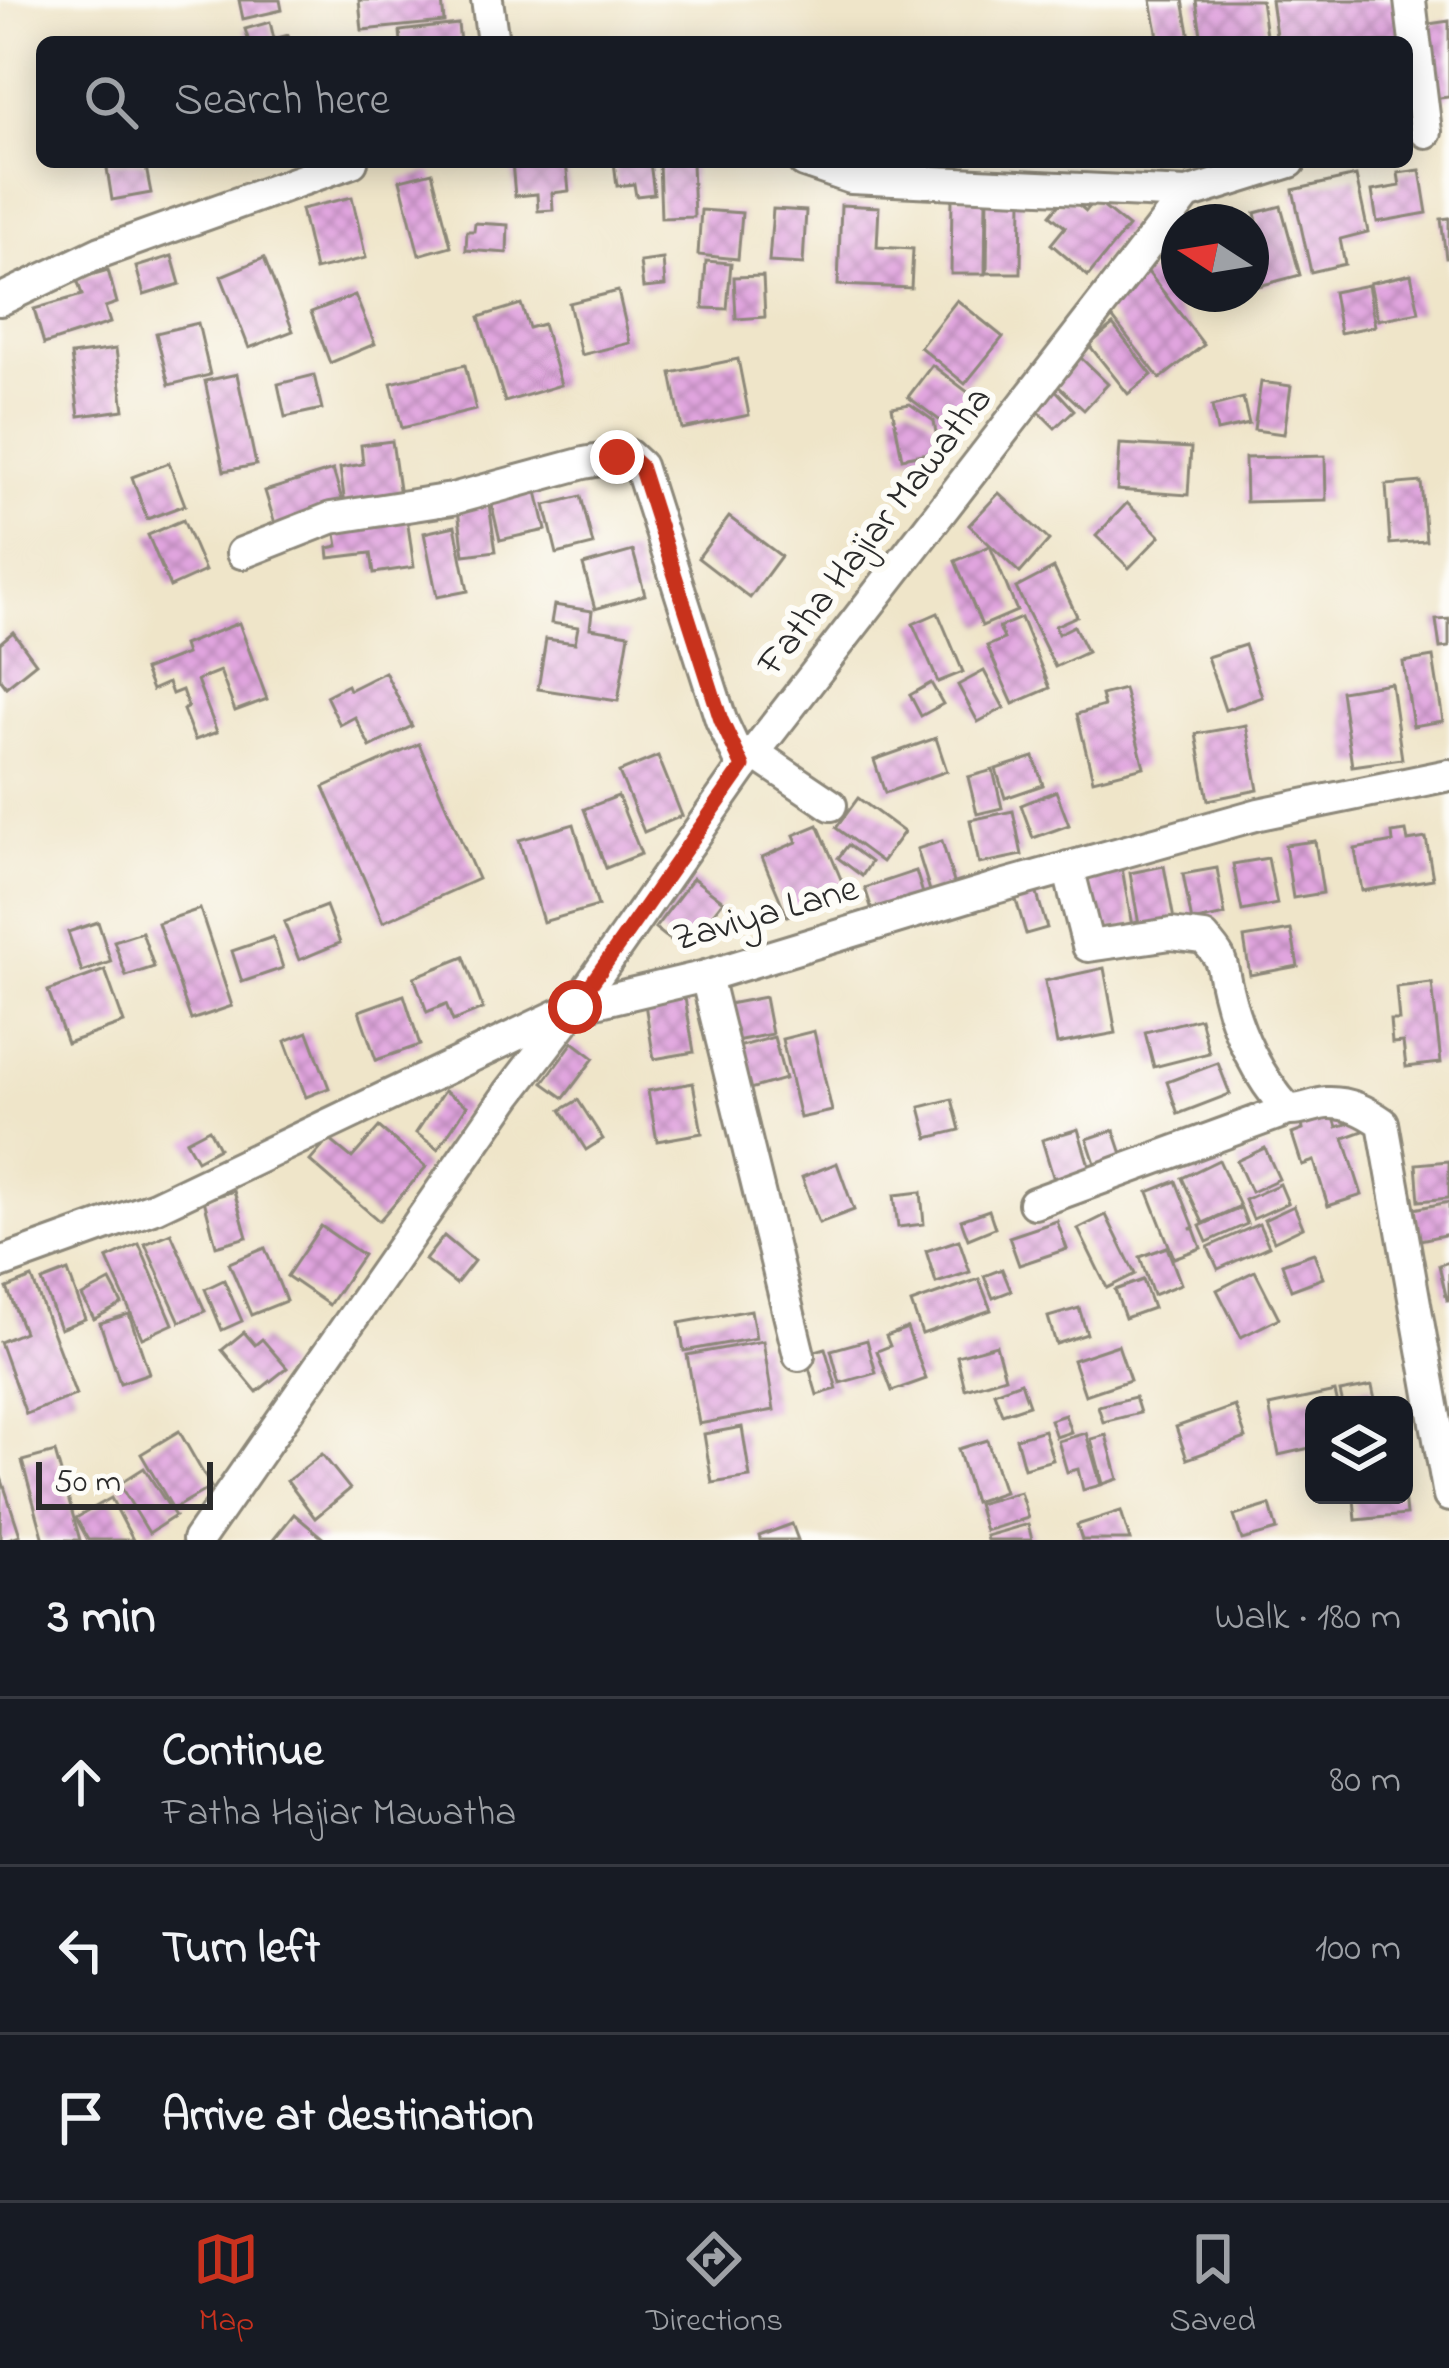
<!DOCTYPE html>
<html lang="en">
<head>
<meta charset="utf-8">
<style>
  body { margin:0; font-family:"Indie Flower",sans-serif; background:#20242c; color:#f1f3f6 }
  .controls { position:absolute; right:36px; bottom:36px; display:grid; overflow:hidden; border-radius:18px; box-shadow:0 6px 30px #0003 }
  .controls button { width:108px; height:108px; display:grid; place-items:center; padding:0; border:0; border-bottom:3px solid #363941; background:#171b24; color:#f1f3f6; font:60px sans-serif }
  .compass { position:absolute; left:1161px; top:204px; width:108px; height:108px; border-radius:50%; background:#171b24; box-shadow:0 6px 30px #0003; rotate:282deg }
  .scale { position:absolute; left:36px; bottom:30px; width:177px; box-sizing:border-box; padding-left:12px; border:6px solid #2b2b2b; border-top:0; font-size:33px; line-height:42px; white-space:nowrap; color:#2b2b2b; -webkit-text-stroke:9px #fdfcf7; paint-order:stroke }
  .stop { position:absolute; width:36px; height:36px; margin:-27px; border:9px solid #c8321e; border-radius:50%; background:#fff }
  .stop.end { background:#c8321e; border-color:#fff; box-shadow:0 3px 12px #0008 }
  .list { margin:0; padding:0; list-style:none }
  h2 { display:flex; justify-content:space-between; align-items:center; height:156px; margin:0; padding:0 48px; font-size:51px }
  h2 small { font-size:39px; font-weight:400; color:#9ea1a6 }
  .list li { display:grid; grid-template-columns:78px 1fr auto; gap:36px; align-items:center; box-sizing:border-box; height:168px; padding:0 48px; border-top:3px solid #363941 }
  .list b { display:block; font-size:45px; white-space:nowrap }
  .list p { margin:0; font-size:39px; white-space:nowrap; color:#9ea1a6 }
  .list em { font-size:39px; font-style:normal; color:#9ea1a6 }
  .icon { flex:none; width:66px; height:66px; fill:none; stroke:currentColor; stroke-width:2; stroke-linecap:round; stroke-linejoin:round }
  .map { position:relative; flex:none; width:1449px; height:1540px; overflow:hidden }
  .search { position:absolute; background:#171b24; box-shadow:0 6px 30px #0003; left:36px; right:36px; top:36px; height:132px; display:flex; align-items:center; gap:30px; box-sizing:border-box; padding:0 42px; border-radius:18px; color:#9ea1a6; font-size:45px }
  .sheet { height:660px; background:#171b24 }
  nav { display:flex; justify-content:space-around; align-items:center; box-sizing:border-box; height:168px; border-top:3px solid #363941; background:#171b24; font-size:33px; color:#9ea1a6 }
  nav a { display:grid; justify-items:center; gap:6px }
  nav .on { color:#c8321e }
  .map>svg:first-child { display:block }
  .building { fill:url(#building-cross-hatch) }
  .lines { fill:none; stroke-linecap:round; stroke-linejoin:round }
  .minor-casing { stroke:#8d887a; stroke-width:36 }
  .minor { stroke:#fff; stroke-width:30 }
  .route { stroke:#c8321e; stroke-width:15 }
  .labels { text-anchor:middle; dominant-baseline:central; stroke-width:12; stroke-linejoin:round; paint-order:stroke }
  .street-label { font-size:39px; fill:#2b2b2b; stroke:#fdfcf7 }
</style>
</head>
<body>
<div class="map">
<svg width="1449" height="1540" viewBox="0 0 1449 1540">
  <defs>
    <pattern id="building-cross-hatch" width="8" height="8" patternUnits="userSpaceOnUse" patternTransform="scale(3)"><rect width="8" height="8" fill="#e1a5df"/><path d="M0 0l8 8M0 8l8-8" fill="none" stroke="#b787b5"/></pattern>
  </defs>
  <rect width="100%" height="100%" fill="#fdfcf7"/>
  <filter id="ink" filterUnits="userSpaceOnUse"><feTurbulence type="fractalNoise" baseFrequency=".00833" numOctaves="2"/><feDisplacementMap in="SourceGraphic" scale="24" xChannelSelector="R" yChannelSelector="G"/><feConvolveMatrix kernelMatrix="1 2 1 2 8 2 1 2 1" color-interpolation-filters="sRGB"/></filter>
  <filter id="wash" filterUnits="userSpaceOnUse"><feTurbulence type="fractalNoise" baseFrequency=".004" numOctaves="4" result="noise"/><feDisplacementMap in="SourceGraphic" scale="48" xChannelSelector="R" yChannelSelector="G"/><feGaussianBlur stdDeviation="2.7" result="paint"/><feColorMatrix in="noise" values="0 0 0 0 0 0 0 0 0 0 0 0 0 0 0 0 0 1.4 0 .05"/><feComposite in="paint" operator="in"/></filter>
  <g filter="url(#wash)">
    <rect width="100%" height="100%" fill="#efe5c9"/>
    <g id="blocks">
      <g class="building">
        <path d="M239,0H280L282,10L243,19Z"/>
        <path d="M359,0H442L444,22L362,30Z"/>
        <path d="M1151,0H1183L1190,38L1159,42Z"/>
        <path d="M1196,0H1261L1267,42H1202Z"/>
        <path d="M1271,0H1403L1407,42H1277Z"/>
        <path d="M1449,21V97L1431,99L1422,25Z"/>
        <path d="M270,22L274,39L288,35L290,42H249L245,29Z"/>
        <path d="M458,24L460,42H401L400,31Z"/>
        <path d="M106,162H145L151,193L112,200Z"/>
        <path d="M512,162H566L569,191L552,193L553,210L538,211L537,194L515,196Z"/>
        <path d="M614,162H650L654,194L636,196L634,184L617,186Z"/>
        <path d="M659,162H692L694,217L661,218Z"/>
        <path d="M1184,162H1220V163L1187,172Z"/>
        <path d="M1420,170L1427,213L1377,222L1372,191L1400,186L1398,173Z"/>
        <path d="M432,172L451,246L419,255L400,180Z"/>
        <path d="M1356,176L1368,232L1340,239L1345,264L1311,272L1293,190Z"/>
        <path d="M1067,195L1086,211L1095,200L1128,227L1088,276L1051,244L1065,227L1050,215Z"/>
        <path d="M988,196L1022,197L1021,273H987Z"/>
        <path d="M352,197L366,258L315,270L301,209Z"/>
        <path d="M952,197L986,198L985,274H951Z"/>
        <path d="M841,205L879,207L877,247L913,249L911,288L838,285Z"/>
        <path d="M1281,206L1300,275L1259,286L1251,266V228L1258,226L1255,213Z"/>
        <path d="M773,209L806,211L803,264L769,262Z"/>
        <path d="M701,210L742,213L738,259L698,255Z"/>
        <path d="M1449,218V258H1446L1441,219Z"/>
        <path d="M475,223L508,225L507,253L466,250L467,231H474Z"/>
        <path d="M172,256L180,284L144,295L136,267Z"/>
        <path d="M264,258L293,331L249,348L221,276Z"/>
        <path d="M663,259L665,286L643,288L640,262Z"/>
        <path d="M706,261L731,263L727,309L703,308Z"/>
        <path d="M108,270L117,303L105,307L110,323L44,344L34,309L82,295L77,279Z"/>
        <path d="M1148,272L1204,345L1160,379L1104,307Z"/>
        <path d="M1411,274L1419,312L1378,320L1370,283Z"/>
        <path d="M763,276L765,317L736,319L734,277Z"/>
        <path d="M1368,285L1375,326L1340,333L1333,292Z"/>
        <path d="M618,291L630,343L581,355L569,303Z"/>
        <path d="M355,295L375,344L330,363L311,312Z"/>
        <path d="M957,300L1003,337L965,384L920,347Z"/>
        <path d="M521,304L529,328L543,324L561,385L505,402L479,317Z"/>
        <path d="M198,323L210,375L169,385L156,333Z"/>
        <path d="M1113,325L1152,375L1128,394L1089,345Z"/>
        <path d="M116,349L124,410L79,416L71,355Z"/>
        <path d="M1080,357L1108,384L1084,410L1055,383Z"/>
        <path d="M738,359L749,415L682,429L671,373Z"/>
        <path d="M465,365L476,410L402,428L391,383Z"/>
        <path d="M932,365L977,399L954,431L908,397Z"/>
        <path d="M237,374L256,465L224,471L205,381Z"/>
        <path d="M314,375L322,409L285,417L278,384Z"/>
        <path d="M1261,382L1291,386L1284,434L1254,430Z"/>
        <path d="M1051,385L1074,410L1055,428L1031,404Z"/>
        <path d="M1243,398L1249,424L1217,431L1212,406Z"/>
        <path d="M910,404L934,421L939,451L902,458L892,407Z"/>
        <path d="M392,441L400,496L345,504L340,468L363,464L361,445Z"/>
        <path d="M1120,444L1191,448L1188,495L1117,490Z"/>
        <path d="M1325,456L1326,500L1246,502L1245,458Z"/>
        <path d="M169,463L185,505L147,519L132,477Z"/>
        <path d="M333,470L344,506L276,527L265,491Z"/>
        <path d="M1421,482L1426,541L1390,544L1386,485Z"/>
        <path d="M536,487L546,530L500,540L490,498Z"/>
        <path d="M999,493L1049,540L1020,573L969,525Z"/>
        <path d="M581,496L593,545L557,554L545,505Z"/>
        <path d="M1127,503L1160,536L1129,568L1096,536Z"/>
        <path d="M489,505L496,551L464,555L458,510Z"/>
        <path d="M729,517L781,556L750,598L698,558Z"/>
        <path d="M407,518L414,567L374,573L371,553L329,558L328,548L338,546L335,528Z"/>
        <path d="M183,520L205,571L170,587L148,535Z"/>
        <path d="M455,526L468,591L437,597L424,533Z"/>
        <path d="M990,546L1017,611L982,626L955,561Z"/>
        <path d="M633,551L645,595L595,609L583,565Z"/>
        <path d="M1054,568L1077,616L1055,626L1058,634L1074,626L1087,652L1055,667L1016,588Z"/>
        <path d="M554,605L592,611L590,628L629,634L618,701L538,689L546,639L575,643L578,627L551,623Z"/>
        <path d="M938,613L963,672L938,682L913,624Z"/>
        <path d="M1021,618L1050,688L1013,704L987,646L1004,639L999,627Z"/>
        <path d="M1449,619V647L1440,648L1436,620Z"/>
        <path d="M239,623L267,699L235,711L220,671L197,680L217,732L195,740L183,710L188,707L182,690L172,694L168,683L152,690L144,670L186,654L183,645Z"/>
        <path d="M13,632L36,663L6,687L0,679V643Z"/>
        <path d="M1245,645L1262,697L1225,710L1207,657Z"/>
        <path d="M1433,657L1443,721L1413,726L1403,662Z"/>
        <path d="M984,671L1004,708L978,722L958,685Z"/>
        <path d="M385,672L412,726L370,747L355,717L340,725L326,696L347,685L349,690Z"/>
        <path d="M931,683L943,704L921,716L910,695Z"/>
        <path d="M1391,683L1402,759L1352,766L1341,691Z"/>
        <path d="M1124,689L1144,767L1093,780L1077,714L1104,706L1101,695Z"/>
        <path d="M1246,725L1258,790L1208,800L1196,734Z"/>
        <path d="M936,738L947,771L885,793L874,760Z"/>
        <path d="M419,744L478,879L383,922L324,787Z"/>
        <path d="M658,756L682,816L644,832L619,772Z"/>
        <path d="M1034,757L1043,785L1005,798L996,769Z"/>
        <path d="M993,770L1002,808L977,814L968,777Z"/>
        <path d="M1056,791L1069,825L1033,838L1021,805Z"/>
        <path d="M618,796L641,854L606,868L584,809Z"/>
        <path d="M858,798L904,832L882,862L836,828Z"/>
        <path d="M1013,811L1022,855L979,864L970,820Z"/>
        <path d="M574,824L598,906L543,922L519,840Z"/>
        <path d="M818,825L846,891L787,916L762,857L797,842L794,835Z"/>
        <path d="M1406,831L1408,841L1426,838L1433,879L1362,891L1355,849L1393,842L1392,833Z"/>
        <path d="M942,841L955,886L931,894L917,849Z"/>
        <path d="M1315,841L1323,893L1293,898L1285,845Z"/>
        <path d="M848,845L871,862L862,876L838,858Z"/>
        <path d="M1268,858L1277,904L1242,911L1233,864Z"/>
        <path d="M1164,866L1175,925L1140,931L1130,873Z"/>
        <path d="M1122,868L1132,926L1097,933L1087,874Z"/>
        <path d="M1217,868L1225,915L1192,922L1183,874Z"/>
        <path d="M916,871L924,897L873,913L865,888Z"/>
        <path d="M693,878L723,901L684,951L655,928Z"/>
        <path d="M1035,887L1047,928L1026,934L1014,893Z"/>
        <path d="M326,906L340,943L299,960L284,922Z"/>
        <path d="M200,909L232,1006L191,1020L158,923Z"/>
        <path d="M98,922L111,962L82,972L68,932Z"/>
        <path d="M1291,930L1298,966L1250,975L1244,938Z"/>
        <path d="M142,932L154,967L126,976L114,941Z"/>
        <path d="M273,937L283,968L242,982L232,951Z"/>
        <path d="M464,957L483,1009L453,1021L446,1004L427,1012L414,977Z"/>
        <path d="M1104,968L1116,1033L1057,1044L1045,981Z"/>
        <path d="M105,970L124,1023L67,1043L48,991Z"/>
        <path d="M1432,983L1441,1063L1406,1067L1403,1042L1392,1043L1390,1020H1399L1396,987Z"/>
        <path d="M404,995L420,1045L376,1060L359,1011Z"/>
        <path d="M765,997L772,1034L730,1042L723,1005Z"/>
        <path d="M685,998L694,1052L654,1059L645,1004Z"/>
        <path d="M1200,1018L1209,1053L1154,1067L1145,1032Z"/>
        <path d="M814,1031L832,1111L800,1118L782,1039Z"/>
        <path d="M308,1032L329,1088L306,1097L285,1041Z"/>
        <path d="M774,1037L785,1079L743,1091L731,1049Z"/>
        <path d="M573,1042L594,1058L564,1098L543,1083Z"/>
        <path d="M1218,1063L1230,1094L1178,1114L1167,1082Z"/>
        <path d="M693,1083L702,1133L657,1141L648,1091Z"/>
        <path d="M444,1091L467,1106L438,1149L416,1133Z"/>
        <path d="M952,1099L960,1130L928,1138L920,1107Z"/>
        <path d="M578,1100L603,1139L586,1150L561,1110Z"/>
        <path d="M1333,1115L1337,1127L1363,1119L1366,1130L1344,1138L1362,1195L1328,1206L1314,1161L1302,1165L1292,1134L1303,1130L1302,1124Z"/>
        <path d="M379,1127L426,1167L379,1221L310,1161L329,1139L352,1158Z"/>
        <path d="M209,1129L219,1148L197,1160L186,1141Z"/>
        <path d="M1078,1129L1091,1172L1055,1183L1042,1140Z"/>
        <path d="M1114,1130L1125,1163L1098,1172L1087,1139Z"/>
        <path d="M1265,1148L1279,1179L1251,1192L1237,1161Z"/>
        <path d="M1219,1160L1240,1206L1203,1223L1182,1178Z"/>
        <path d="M1449,1161V1198L1419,1201L1416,1164Z"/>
        <path d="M837,1163L854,1210L819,1223L802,1177Z"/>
        <path d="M1176,1181L1194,1227L1190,1229H1194L1201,1248L1174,1258L1148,1192Z"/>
        <path d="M1280,1184L1288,1203L1253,1219L1245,1200Z"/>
        <path d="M234,1191L247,1237L216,1246L204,1200Z"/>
        <path d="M921,1192L924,1224L898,1227L894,1195Z"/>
        <path d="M1449,1202V1234L1420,1240L1414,1209Z"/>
        <path d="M1294,1206L1303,1227L1274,1241L1264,1220Z"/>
        <path d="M1241,1208L1247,1224L1207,1242L1200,1226Z"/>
        <path d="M989,1210L995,1228L968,1239L961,1220Z"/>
        <path d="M1106,1215L1135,1274L1107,1288L1078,1229Z"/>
        <path d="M1057,1221L1067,1249L1019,1265L1009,1237Z"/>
        <path d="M1259,1224L1269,1246L1218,1269L1208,1247Z"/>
        <path d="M321,1226L363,1255L329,1305L287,1276Z"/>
        <path d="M171,1233L205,1311L180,1322L145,1244Z"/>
        <path d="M444,1236L474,1261L456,1284L425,1260Z"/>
        <path d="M959,1240L970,1272L936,1283L926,1251Z"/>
        <path d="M139,1244L173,1324L142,1338L107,1259Z"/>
        <path d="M1167,1247L1181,1284L1153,1295L1140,1257Z"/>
        <path d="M265,1248L286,1301L251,1315L229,1263Z"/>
        <path d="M1314,1253L1323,1278L1291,1290L1282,1264Z"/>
        <path d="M1449,1262V1300H1447L1439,1265Z"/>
        <path d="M1002,1269L1011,1291L993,1298L984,1276Z"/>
        <path d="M68,1271L85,1319L60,1329L42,1281Z"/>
        <path d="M1255,1271L1279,1318L1241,1337L1217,1290Z"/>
        <path d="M32,1278L76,1395L26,1414L0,1342L24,1332L7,1288Z"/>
        <path d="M979,1279L991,1310L922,1334L911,1303Z"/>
        <path d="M224,1280L242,1321L222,1330L205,1289Z"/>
        <path d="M1143,1280L1153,1308L1125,1318L1115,1290Z"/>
        <path d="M110,1281L122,1304L94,1319L82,1296Z"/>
        <path d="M1079,1308L1087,1334L1056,1344L1048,1317Z"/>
        <path d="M751,1310L756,1338L684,1351L679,1323Z"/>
        <path d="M129,1314L149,1373L120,1383L100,1323Z"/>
        <path d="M907,1328L926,1379L892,1391L877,1351L890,1346L886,1336Z"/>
        <path d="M244,1332L255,1345L262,1339L287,1368L257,1392L222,1350Z"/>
        <path d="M867,1340L876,1373L840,1383L831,1350Z"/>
        <path d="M763,1341L774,1410L699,1424L687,1355Z"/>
        <path d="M996,1345L1005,1377L965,1389L957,1356Z"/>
        <path d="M1118,1345L1130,1380L1085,1395L1073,1360Z"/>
        <path d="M825,1348L837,1389L817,1395L805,1354Z"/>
        <path d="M1021,1382L1029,1405L1002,1414L994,1392Z"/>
        <path d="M1372,1386L1376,1405H1343L1340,1392Z"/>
        <path d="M1335,1392L1338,1405H1314V1447L1279,1455L1269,1406Z"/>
        <path d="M1135,1397L1140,1413L1103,1422L1098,1406Z"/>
        <path d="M1235,1406L1246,1438L1187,1459L1176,1427Z"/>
        <path d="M1065,1415L1071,1432L1056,1437L1050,1420Z"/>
        <path d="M742,1427L750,1477L712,1483L704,1434Z"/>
        <path d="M1044,1430L1053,1460L1024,1468L1016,1438Z"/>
        <path d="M179,1431L211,1487L173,1509L141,1454Z"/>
        <path d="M1086,1433L1101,1485L1083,1490L1078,1469L1067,1472L1058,1441Z"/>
        <path d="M1106,1435L1118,1479L1103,1484L1091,1439Z"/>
        <path d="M987,1440L1004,1492L974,1502L958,1449Z"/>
        <path d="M55,1452L80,1540H44L22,1461Z"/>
        <path d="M322,1454L350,1489L315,1518L287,1481Z"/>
        <path d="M144,1468L175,1516L149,1533L119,1484Z"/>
        <path d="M1,1477L20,1535L5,1540H0Z"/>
        <path d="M1020,1492L1028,1518L985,1531L977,1504Z"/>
        <path d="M1404,1495L1406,1515L1356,1520L1354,1499Z"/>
        <path d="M111,1498L133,1540H88L76,1518Z"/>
        <path d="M1270,1505L1277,1530L1242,1540L1234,1516Z"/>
        <path d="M1121,1511L1130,1540H1082L1077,1525Z"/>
        <path d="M294,1514L325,1540H273Z"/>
        <path d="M792,1524L798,1540H760L759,1536Z"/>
        <path d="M1028,1524L1032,1540H987L986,1536Z"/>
      </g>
    </g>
  </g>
  <g filter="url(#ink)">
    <use href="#blocks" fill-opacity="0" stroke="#8d887a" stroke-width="3"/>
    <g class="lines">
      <g class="minor-casing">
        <g id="minor">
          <path d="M487,0L493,42"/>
          <path d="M1410,0L1426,132"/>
          <path d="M804,162L851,178L1187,194"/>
          <path d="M0,300L101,252L352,162"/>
          <path d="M242,553L331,518L452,499L584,463L628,455L640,466L721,720L743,767"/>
          <path d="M754,753L831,805"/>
          <path d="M1068,867L1088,946L1171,934L1204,938C1225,962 1220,960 1227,989C1237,1033 1258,1077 1288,1110C1304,1111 1313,1104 1327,1103C1349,1102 1366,1111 1383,1123L1449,1496"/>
          <path d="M706,976L799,1355"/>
          <path d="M1034,1203L1288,1110"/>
          <path d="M0,1263L155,1207L575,1007L706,976L995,888L1259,814L1449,775"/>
          <path d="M198,1540L509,1093L575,1007L743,767L1187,194L1290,162"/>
        </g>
      </g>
      <use href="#minor" class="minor"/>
    </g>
  </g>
  <g class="lines" filter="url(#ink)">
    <path class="route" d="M575,1007L743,767L721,720L640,466L628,455L617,457"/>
  </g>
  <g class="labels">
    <g class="street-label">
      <text transform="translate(876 532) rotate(-52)">Fatha Hajiar Mawatha</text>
      <text transform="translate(766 915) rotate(-16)">Zaviya Lane</text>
    </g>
  </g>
</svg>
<div class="controls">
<button><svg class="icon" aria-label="layers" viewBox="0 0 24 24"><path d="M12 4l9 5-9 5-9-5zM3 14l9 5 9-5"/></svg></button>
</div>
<svg class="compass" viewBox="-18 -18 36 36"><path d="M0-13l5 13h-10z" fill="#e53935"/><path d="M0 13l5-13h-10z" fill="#9ea1a6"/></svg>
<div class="scale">50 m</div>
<div class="stop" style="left:575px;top:1007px"></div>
<div class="stop end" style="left:617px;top:457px"></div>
<div class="search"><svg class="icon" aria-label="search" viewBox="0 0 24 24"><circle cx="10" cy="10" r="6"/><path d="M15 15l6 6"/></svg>Search here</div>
</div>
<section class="sheet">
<h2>3 min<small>Walk · 180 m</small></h2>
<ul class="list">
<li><svg class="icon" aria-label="ahead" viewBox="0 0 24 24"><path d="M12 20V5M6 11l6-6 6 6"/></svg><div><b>Continue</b><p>Fatha Hajiar Mawatha</p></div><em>80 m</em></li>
<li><svg class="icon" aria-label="left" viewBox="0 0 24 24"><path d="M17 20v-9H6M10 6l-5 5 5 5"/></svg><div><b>Turn left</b></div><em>100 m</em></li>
<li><svg class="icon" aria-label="arrive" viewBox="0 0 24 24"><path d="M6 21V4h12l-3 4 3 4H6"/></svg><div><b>Arrive at destination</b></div></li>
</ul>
</section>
<nav>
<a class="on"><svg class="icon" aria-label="map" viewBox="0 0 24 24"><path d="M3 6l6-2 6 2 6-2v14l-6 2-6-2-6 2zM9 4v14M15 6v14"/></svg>Map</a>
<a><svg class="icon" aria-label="directions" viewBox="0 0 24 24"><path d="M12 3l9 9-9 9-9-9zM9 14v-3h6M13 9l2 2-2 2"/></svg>Directions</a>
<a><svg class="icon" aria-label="saved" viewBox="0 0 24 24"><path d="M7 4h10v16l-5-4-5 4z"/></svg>Saved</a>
</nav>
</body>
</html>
